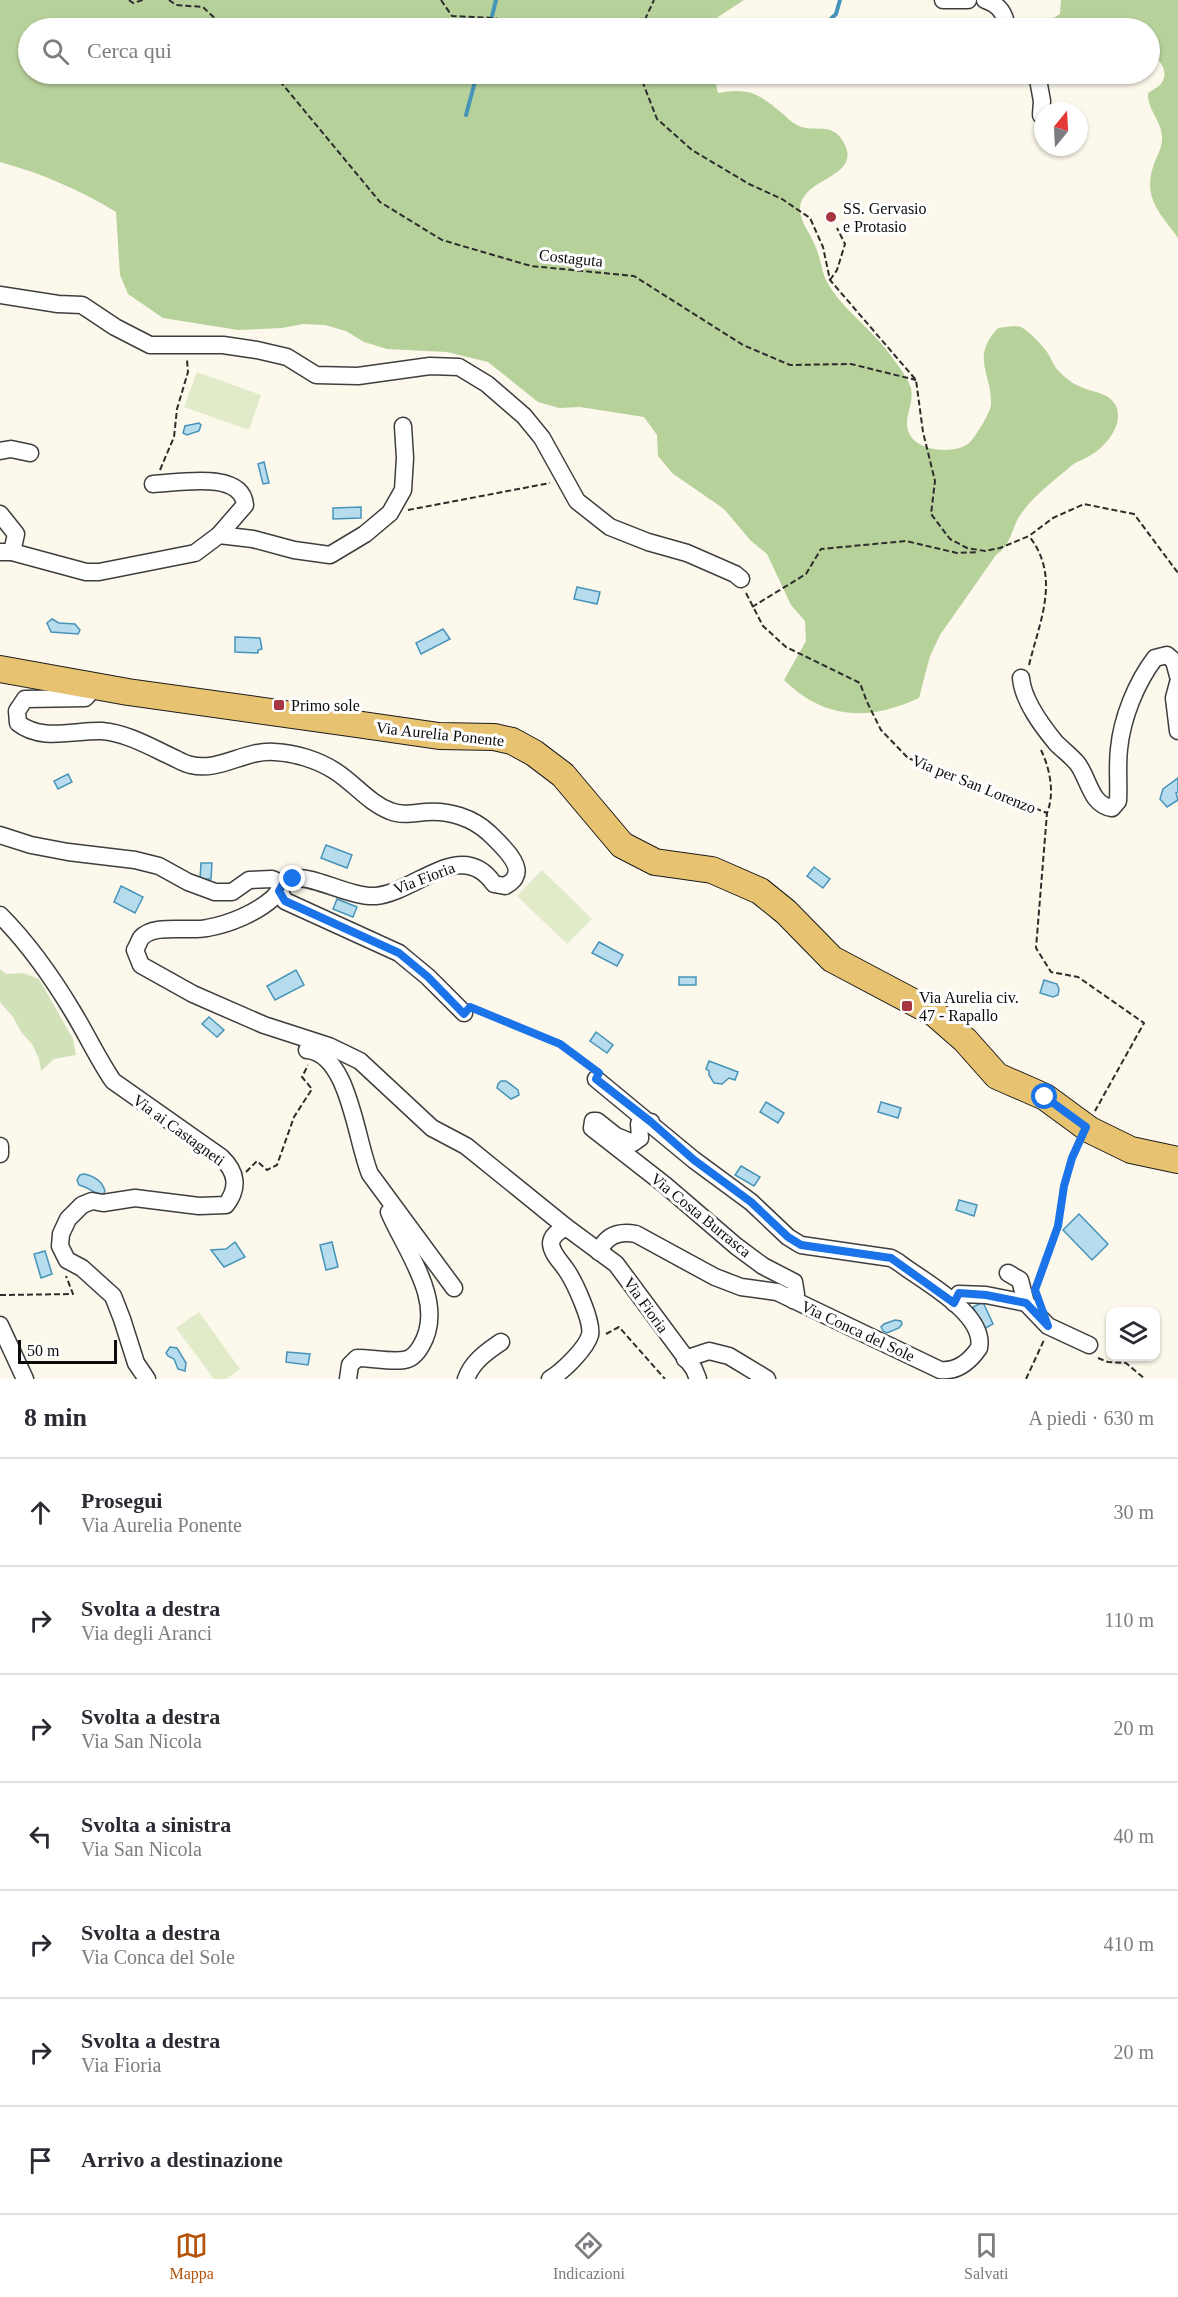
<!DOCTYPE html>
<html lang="it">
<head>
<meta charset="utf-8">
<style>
  body { margin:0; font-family:"Times New Roman",serif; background:#f2f2f3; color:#2b2b33 }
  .controls { position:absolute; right:18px; bottom:18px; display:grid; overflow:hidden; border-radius:12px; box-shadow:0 2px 4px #0004 }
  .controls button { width:54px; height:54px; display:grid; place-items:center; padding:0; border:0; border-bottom:2px solid #e1e1e2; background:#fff; color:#2b2b33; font:30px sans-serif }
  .compass { position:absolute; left:1034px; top:102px; width:54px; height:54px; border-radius:50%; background:#fff; box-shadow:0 2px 4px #0004; rotate:18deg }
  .scale { position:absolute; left:18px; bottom:15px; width:99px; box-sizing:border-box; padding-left:6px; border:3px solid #0b0b0b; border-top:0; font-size:16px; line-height:21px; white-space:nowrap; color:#0b0b0b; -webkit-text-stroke:4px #fff; paint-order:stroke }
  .stop { position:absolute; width:18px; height:18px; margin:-14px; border:4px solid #1a73e8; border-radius:50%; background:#fff }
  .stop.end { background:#1a73e8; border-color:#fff; box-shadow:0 2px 6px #0008 }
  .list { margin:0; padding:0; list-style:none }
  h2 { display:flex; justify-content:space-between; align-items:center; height:78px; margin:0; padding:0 24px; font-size:26px }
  h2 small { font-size:20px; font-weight:400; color:#7c7c81 }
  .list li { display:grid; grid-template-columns:39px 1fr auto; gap:18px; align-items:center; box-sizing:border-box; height:108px; padding:0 24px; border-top:2px solid #e1e1e2 }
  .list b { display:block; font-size:22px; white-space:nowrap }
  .list p { margin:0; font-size:20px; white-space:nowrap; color:#7c7c81 }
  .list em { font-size:20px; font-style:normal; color:#7c7c81 }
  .icon { flex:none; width:33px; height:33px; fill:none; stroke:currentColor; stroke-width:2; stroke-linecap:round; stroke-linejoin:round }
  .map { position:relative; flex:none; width:1178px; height:1379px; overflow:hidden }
  .search { position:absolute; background:#fff; box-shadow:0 2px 4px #0004; left:18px; right:18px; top:18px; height:66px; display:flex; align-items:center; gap:15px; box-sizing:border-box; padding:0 21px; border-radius:33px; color:#7c7c81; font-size:22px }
  .sheet { height:834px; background:#fff }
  nav { display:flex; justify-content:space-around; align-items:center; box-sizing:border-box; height:84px; border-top:2px solid #e1e1e2; background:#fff; font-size:16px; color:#7c7c81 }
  nav a { display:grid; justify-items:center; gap:3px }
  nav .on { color:#b45309 }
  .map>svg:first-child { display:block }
  .green { fill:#d1e2ba }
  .forest { fill:#b7d19b }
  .pitch { fill:#e1ebca }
  .water { fill:#b7dced; stroke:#4794bb; stroke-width:1.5 }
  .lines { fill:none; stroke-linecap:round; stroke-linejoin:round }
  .stream { stroke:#4794bb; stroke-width:4 }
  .street-casing { stroke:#3e3e3e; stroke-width:19 }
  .primary-casing { stroke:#1c1c1c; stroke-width:28 }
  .path { stroke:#2d2d2d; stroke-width:2; stroke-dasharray:6 3; stroke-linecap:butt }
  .street { stroke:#fff; stroke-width:16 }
  .primary { stroke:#e7c371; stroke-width:26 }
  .route { stroke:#1a73e8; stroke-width:8 }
  .poi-dot { fill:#a83642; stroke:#fff; stroke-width:2 }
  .labels { text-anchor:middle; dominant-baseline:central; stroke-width:6; stroke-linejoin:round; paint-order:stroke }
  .poi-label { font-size:16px; fill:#0b0b0b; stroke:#fff; text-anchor:start }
  .street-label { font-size:16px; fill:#0b0b0b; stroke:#fff }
</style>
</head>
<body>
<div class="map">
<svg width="1178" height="1379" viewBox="0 0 1178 1379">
  <rect width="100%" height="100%" fill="#fcf8eb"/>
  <path class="green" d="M0,969L6,974L23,973L39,979L73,1039L76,1055L54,1059L41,1071L39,1059L32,1044L21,1032L13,1017L0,1002Z"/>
  <g class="forest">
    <path d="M0,0H744L718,17L708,28H28V74H710L715,80L718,93C750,87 759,94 783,114C787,117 792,123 797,125C814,134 832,120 844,143C863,179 799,177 800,210C800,222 812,236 816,248C821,259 821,271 827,282C839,304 861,321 878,340C886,348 893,359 900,368C904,374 909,382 911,388C915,407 898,424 914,440C925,451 956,454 969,443C975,438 991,412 991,404C992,373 970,358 998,328C1005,327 1014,325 1021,327C1029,331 1042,345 1047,352C1051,357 1052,363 1056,368C1062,375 1072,384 1081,387C1094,393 1109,392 1116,406C1124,425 1106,446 1091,455C1085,459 1077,461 1071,466C1054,481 1031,497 1019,517C1011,531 1011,545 996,555L940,635L930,656L919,698C869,721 825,720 784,680L806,641L805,621L791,605L767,554L751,541L724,509L672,473L658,456L657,435L644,417L580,407L559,408L538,402L488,362L447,352L387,349L364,342L346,331L325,325L303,324L282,328L238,330L163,318L128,294L120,275L116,212C81,190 40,173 0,162Z"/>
    <path d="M1061,0H1178V238C1161,214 1143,199 1153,167C1156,156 1163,149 1162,136C1161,120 1147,109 1148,93C1152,90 1157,88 1160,85C1171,73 1160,59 1150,53V28H1043L1047,22L1060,14Z"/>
  </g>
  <g class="pitch">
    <path d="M197,372L261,395L249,430L184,407Z"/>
    <path d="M542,870L592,919L567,944L517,896Z"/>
    <path d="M199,1312L240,1369L226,1379H214L176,1328Z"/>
  </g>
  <g class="water">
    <path d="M199,423L201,425L199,431L187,435L183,433L185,426Z"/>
    <path d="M264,462L269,483L263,484L258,464Z"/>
    <path d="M361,507V518L333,519V508Z"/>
    <path d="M577,587L600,592L597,604L574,599Z"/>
    <path d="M52,619L59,623L75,624L80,630L78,634L51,632L47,623Z"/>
    <path d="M443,629L450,639L421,654L416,643Z"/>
    <path d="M235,637L260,638L262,649L258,650V653L235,652Z"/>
    <path d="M68,774L72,782L58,789L54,781Z"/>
    <path d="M1178,778V792L1176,793L1178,800L1167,807L1160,799L1163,789Z"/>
    <path d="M326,845L352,855L347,868L321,858Z"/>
    <path d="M201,863H212L211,879H200Z"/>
    <path d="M814,867L830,879L823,888L807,876Z"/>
    <path d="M121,886L143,897L135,913L114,902Z"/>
    <path d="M337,899L357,907L353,917L333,909Z"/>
    <path d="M599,942L623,955L617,966L592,953Z"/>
    <path d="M296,970L304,985L275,1000L267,986Z"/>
    <rect x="679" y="977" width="17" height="8"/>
    <path d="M1044,980L1057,984L1059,989L1058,995L1053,997L1040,993Z"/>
    <path d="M209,1017L224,1030L217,1037L202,1024Z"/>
    <path d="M596,1032L613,1045L607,1053L590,1041Z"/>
    <path d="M709,1061L738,1072L735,1080L729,1078L722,1084L714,1083L709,1075V1071L706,1069Z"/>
    <path d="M501,1081H506L518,1090L519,1095L511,1099L497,1088L498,1084Z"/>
    <path d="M766,1102L784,1113L778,1123L760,1112Z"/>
    <path d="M881,1102L901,1108L898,1118L878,1112Z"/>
    <path d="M741,1166L760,1177L754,1186L735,1175Z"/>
    <path d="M84,1174C94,1176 102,1180 105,1191L103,1195C95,1194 88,1187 79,1185L77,1180L80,1175Z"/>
    <path d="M959,1200L977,1205L974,1216L956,1210Z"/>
    <path d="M1079,1214L1108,1244L1092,1260L1063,1230Z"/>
    <path d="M235,1242L245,1257L224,1267L211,1250L226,1249Z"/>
    <path d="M332,1242L338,1267L326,1270L320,1245Z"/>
    <path d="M45,1251L52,1274L41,1278L34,1254Z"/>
    <path d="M983,1302L993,1324L984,1329L973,1307Z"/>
    <path d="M895,1320L901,1321L902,1324L899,1328L887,1333L883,1331L881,1327L884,1324Z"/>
    <path d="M170,1347L177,1348L186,1363L185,1371L178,1369L174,1359L168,1356L166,1353Z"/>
    <path d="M287,1352L310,1354L308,1365L286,1362Z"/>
  </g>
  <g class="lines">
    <g class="stream">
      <path d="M489,28L496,0"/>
      <path d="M821,28L836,14L840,0"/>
      <path d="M774,77L778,74"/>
      <path d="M466,115L477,74"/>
    </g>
    <g class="street-casing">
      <g id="street">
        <path d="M943,0H968"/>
        <path d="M985,0C1000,5 1005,14 1007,28"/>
        <path d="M1037,74L1042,101L1041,115"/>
        <path d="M0,295L58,304L82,305L115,327L150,345H223L257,350L287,357L316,375L358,376L430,366L459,367L487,384L524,416L542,438L577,501L610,527L648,542L687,553L735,574L741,579"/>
        <path d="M0,451L11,449L30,453"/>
        <path d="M0,514L16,534L12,552"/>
        <path d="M219,535L253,539L294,550L330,555L365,534L390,513L403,490L405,458L403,426"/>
        <path d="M0,552H12L86,572H99L195,553L219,535L245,505C242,470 178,483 153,484"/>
        <path d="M1021,678C1023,701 1042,726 1056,743C1063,750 1071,756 1077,763C1089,778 1090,805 1112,808L1118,801C1119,784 1117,766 1119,749C1122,718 1136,683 1155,658L1167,655L1174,661L1178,676"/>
        <path d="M1178,683L1174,698L1178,731"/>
        <path d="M96,686L85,698L25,699L17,711L18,723C42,742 74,730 102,731C126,733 149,746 170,756C177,759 184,764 191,765C220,772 246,749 275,752C295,753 318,760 335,771C354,783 369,803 390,811C402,816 414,813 426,812C449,810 473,818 489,833C498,842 523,864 515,877C514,881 508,884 505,886L494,884C462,837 416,892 376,896C350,898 310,873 292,879C282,882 280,892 273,898C256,913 230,924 207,928C189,932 154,923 141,938C139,941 137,947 135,950L141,965L193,994L264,1025L329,1046L360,1061L432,1128L466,1146L566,1227L616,1264L694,1369L698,1379"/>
        <path d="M0,835L31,845L68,852L135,860L159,866L188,882L215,892H232L249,880L272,879L283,884"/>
        <path d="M279,891L285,901L399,953L428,977L464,1013"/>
        <path d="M0,915C29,944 52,977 73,1012C87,1035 98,1059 113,1081L221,1157C237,1172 239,1188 226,1205L199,1206L135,1198L103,1203L92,1201L82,1205L68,1219L61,1234L60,1246L67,1260L82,1268L113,1296L122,1319L136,1363L147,1379"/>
        <path d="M307,1050C349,1053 356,1141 370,1174L454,1288"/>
        <path d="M596,1079L694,1160L751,1202L788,1237L801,1245L891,1258L898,1262C922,1281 986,1313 979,1348C970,1361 957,1372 940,1370L777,1292L741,1287L715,1277L636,1234C619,1231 606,1235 599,1252"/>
        <path d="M651,1122L639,1124L640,1138L633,1143L616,1136L597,1121H593L592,1128L665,1185L736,1246L763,1266L794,1282L796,1294L793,1300"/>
        <path d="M0,1146V1154"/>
        <path d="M1008,1273L1020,1280L1026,1303"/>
        <path d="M954,1303L959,1294L986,1295L1026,1303L1048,1326L1089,1345"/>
        <path d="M0,1325L25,1379"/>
        <path d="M685,1359L709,1351L729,1356L767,1379"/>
        <path d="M348,1379L350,1365L357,1358C372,1358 389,1362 404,1360C412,1359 417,1353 421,1346C447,1303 406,1252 389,1212"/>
        <path d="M466,1379C472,1362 486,1352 501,1342"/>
        <path d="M550,1379C562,1372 586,1349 590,1335C593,1322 575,1283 567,1271C562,1263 551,1253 551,1243C552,1234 560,1231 566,1227"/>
      </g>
    </g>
    <g class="primary-casing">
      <path id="primary" d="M0,669L128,692L356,724L439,736L494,737L512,741L534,753L563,775L622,845L655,862L712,870L760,891L786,912L832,959L934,1013L965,1040L997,1076L1045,1097L1090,1130L1131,1150L1178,1160"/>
    </g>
    <g class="path">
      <path d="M129,0L133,3L143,0"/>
      <path d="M169,0L176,5L203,7L225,28"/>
      <path d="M441,0L452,16L495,18L521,28"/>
      <path d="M641,28L654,0"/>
      <path d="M274,74L380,202L442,240L531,266L634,276L743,345L790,365L851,364L916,380"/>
      <path d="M637,74L641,78L657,119L692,150L749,184L782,199L810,218L823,247L830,280L916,380L923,432L935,481L931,514L950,539L967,548L985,551L1000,548L1029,536L1053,518L1084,504L1134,514L1178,573"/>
      <path d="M830,280L837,270L845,244L837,228"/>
      <path d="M160,470L174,437L177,409L188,372L187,360"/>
      <path d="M408,510L550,483"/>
      <path d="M746,593L763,626L786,647L860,683L867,702L881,730L908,758L1047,813"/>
      <path d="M752,607L806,574L821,549L906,541L957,553L979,552"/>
      <path d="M1029,665C1040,620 1061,577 1029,536"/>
      <path d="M1041,750C1050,769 1055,793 1047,813L1036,948L1051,972L1078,977L1144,1023L1095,1111"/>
      <path d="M478,1010L560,1044L590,1067"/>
      <path d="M246,1172L257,1161L267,1170L277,1165L294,1117L312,1089L302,1077L308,1065"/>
      <path d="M1037,1281L1058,1226L1064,1186L1077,1146"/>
      <path d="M0,1295L73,1294L66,1276"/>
      <path d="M606,1334L619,1327L665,1379"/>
      <path d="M1098,1358L1108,1362L1126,1363L1145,1379"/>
      <path d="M1026,1379L1044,1340"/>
    </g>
    <use href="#street" class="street"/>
    <use href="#primary" class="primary"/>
  </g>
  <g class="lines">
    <path class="route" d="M293,879L283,884L279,891L285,901L399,953L428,977L464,1014L470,1007L560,1044L599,1073L596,1079L651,1122L694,1160L751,1202L788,1237L801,1245L891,1258L954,1303L959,1293L986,1295L1026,1303L1048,1326L1035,1290L1058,1226L1064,1186L1072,1158L1086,1127L1045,1097"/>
  </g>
  <g class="poi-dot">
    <circle cx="831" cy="217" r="6"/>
    <rect x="273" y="699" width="12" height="12" rx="3"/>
    <rect x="901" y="1000" width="12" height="12" rx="3"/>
  </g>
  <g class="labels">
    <g class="poi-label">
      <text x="843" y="208">SS. Gervasio<tspan x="843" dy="18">e Protasio</tspan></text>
      <text x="291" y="705">Primo sole</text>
      <text x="919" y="997">Via Aurelia civ.<tspan x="919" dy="18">47 - Rapallo</tspan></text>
    </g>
    <g class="street-label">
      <text transform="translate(571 258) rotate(6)">Costaguta</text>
      <text transform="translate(440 734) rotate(6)">Via Aurelia Ponente</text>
      <text transform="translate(974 784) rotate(22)">Via per San Lorenzo</text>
      <text transform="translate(424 878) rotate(-21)">Via Fioria</text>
      <text transform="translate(179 1130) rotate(36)">Via ai Castagneti</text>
      <text transform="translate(701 1215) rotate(39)">Via Costa Burrasca</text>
      <text transform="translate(646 1305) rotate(54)">Via Fioria</text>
      <text transform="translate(858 1331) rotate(25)">Via Conca del Sole</text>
    </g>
  </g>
</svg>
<div class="controls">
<button><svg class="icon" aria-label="layers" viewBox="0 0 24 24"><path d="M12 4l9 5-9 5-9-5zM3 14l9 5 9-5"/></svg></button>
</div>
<svg class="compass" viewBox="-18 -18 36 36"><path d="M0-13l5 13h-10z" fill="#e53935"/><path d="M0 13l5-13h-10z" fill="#7c7c81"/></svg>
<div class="scale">50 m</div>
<div class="stop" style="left:1045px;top:1097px"></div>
<div class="stop end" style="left:293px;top:879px"></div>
<div class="search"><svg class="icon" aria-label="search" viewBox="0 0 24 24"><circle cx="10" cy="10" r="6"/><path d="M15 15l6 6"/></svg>Cerca qui</div>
</div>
<section class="sheet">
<h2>8 min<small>A piedi · 630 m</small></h2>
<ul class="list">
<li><svg class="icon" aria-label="ahead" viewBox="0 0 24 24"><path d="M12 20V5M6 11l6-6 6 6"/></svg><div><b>Prosegui</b><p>Via Aurelia Ponente</p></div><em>30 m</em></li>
<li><svg class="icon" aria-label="right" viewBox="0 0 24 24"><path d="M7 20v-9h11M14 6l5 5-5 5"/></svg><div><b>Svolta a destra</b><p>Via degli Aranci</p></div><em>110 m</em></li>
<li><svg class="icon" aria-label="right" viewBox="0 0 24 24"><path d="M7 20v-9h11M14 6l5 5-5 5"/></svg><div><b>Svolta a destra</b><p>Via San Nicola</p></div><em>20 m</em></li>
<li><svg class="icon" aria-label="left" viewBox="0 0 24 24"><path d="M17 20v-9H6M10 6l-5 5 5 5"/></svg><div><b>Svolta a sinistra</b><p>Via San Nicola</p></div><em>40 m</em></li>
<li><svg class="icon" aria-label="right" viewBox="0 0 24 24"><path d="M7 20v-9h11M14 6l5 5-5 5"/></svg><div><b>Svolta a destra</b><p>Via Conca del Sole</p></div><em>410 m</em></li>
<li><svg class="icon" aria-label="right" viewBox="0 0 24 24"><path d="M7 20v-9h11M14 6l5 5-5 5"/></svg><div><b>Svolta a destra</b><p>Via Fioria</p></div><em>20 m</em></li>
<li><svg class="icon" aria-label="arrive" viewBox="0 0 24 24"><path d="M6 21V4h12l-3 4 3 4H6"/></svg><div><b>Arrivo a destinazione</b></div></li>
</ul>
</section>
<nav>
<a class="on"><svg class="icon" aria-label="map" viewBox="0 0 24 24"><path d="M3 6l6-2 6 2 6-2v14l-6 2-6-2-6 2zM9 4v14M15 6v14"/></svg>Mappa</a>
<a><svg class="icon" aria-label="directions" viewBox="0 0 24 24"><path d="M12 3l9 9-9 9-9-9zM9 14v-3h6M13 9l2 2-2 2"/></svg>Indicazioni</a>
<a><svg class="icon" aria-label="saved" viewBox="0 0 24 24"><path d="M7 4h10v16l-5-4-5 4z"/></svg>Salvati</a>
</nav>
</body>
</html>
